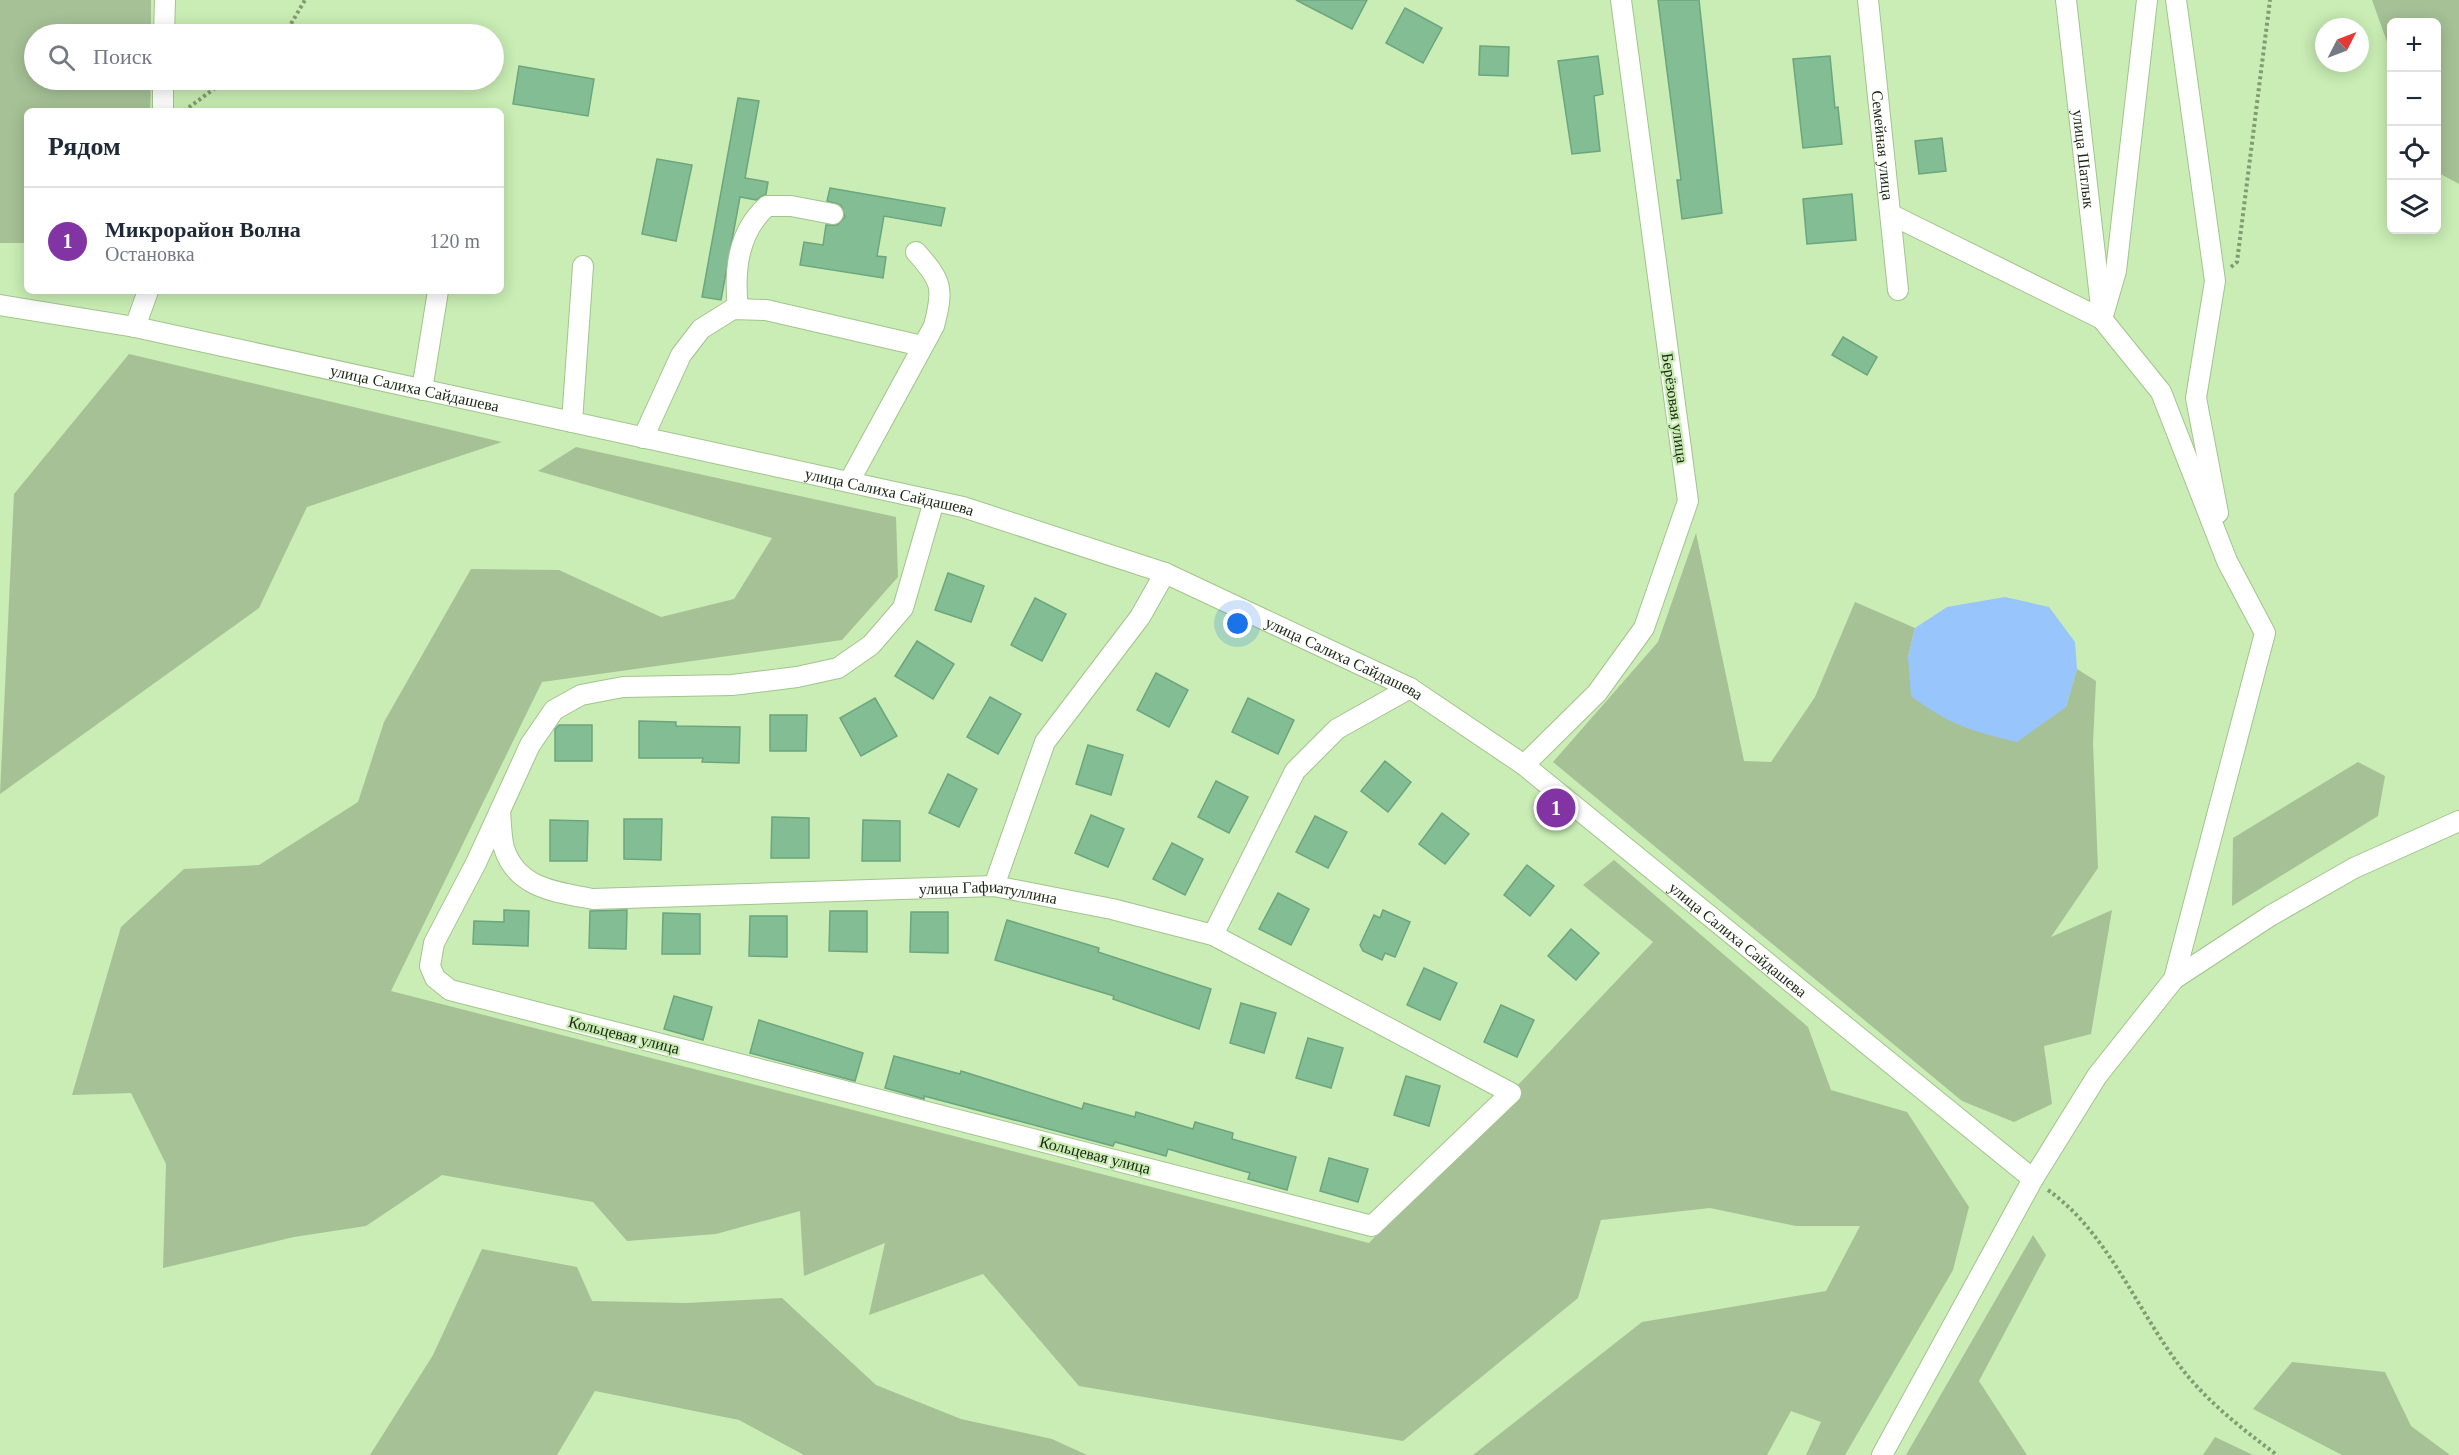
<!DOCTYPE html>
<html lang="ru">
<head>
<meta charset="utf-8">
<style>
  body { margin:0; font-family:Georgia,serif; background:#f6f6f7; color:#1f2937 }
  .controls { position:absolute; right:18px; top:18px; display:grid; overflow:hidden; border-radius:9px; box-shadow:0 3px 15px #0003 }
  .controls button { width:54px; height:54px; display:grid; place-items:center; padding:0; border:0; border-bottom:2px solid #e0e1e3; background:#fff; color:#1f2937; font:30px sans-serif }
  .compass { position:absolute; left:2315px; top:18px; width:54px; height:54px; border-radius:50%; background:#fff; box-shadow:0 3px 15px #0003; rotate:48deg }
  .you { position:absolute; left:1238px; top:624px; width:21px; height:21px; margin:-15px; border:4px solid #fff; border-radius:50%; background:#1a73e8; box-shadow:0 0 0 9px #1a73e833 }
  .badge { display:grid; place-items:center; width:39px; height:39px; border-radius:50%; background:#8233a4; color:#fff; font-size:20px; font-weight:700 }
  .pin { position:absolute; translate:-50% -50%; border:3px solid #fff; box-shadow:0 2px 6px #0006 }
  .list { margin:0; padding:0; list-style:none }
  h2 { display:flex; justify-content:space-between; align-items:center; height:78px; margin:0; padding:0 24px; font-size:26px }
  h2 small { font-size:20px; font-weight:400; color:#747a83 }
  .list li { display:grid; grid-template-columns:39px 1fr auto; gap:18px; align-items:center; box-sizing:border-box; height:108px; padding:0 24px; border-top:2px solid #e0e1e3 }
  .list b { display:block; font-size:22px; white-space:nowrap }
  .list p { margin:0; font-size:20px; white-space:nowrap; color:#747a83 }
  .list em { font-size:20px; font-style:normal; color:#747a83 }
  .icon { flex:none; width:33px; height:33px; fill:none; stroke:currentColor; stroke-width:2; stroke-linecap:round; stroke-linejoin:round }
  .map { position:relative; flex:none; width:2459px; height:1455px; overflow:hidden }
  .search { position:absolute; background:#fff; box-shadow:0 3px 15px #0003; left:24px; top:24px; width:480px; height:66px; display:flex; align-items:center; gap:15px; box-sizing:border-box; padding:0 21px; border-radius:33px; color:#747a83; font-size:22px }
  .panel { position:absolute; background:#fff; box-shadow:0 3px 15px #0003; left:24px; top:108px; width:480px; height:186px; border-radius:9px }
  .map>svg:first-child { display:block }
  .green { fill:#a6c196 }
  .water { fill:#98c5fc }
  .building { fill:#82bd94; stroke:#6ca57e; stroke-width:1.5 }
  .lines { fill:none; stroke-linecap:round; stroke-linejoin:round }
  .minor-casing { stroke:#a2c48d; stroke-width:22 }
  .path { stroke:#829c72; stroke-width:4; stroke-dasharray:3 3; stroke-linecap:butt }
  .minor { stroke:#fff; stroke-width:20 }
  .labels { text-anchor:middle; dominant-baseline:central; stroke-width:4.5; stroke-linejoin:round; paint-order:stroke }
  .street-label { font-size:16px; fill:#1a2711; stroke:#c9edb4 }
</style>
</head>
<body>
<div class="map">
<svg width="2459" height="1455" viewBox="0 0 2459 1455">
  <rect width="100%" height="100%" fill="#c9edb4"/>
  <g class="green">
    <path d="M0,0H151V34H34V80H151L150,111H27V243H0Z"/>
    <path d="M2372,0H2459V184L2437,172L2436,22H2392L2391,53Z"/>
    <path d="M129,354L502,442L307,507L259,608L0,794L14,494Z"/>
    <path d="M576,447L896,517L898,577L842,640L542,682L391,991L1369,1243L1653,942L1583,885L1614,860L1808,1027L1831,1090L1907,1112L1969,1207L1953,1270L1845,1455H1806L1821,1422L1791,1411L1767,1455H1473L1642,1322L1826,1291L1860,1226H1796L1710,1208L1601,1220L1578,1298L1403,1441L1079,1386L983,1274L869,1315L885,1243L804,1276L800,1211L716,1234L627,1241L593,1202L442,1175L366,1226L294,1237L163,1268L166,1164L131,1093L72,1095L121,927L184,869L259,865L358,802L384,722L471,569L559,570L661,617L734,599L772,538L538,471Z"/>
    <path d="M1696,533L1744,761L1771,762L1815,697L1855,602L1915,628L1908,657L2066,707L2077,669L2096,681L2093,743L2098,868L2051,937L2112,910L2091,1034L2044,1046L2052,1104L2014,1122L1962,1101L1553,762L1658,642Z"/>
    <path d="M2358,762L2385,776L2378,816L2232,906L2233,838Z"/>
    <path d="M2033,1235L2046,1255L1979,1381L2027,1455H1906Z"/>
    <path d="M482,1249L577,1267L592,1301L686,1303L782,1298L876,1385L961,1419L1052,1439L1087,1455H804L739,1420L595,1391L557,1455H370L433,1355Z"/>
    <path d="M2292,1362L2385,1372L2411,1426L2450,1455H2342L2253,1409Z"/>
    <path d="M2215,1437L2253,1455H2203Z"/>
  </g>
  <path class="water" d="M2005,597L2049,607L2075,642L2077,669L2066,707L2017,742C1971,731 1950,725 1911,696L1908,657L1915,628L1947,607Z"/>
  <g class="building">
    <path d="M1296,0H1367L1352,29Z"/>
    <path d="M1658,0H1699L1722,213L1682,219L1677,180H1681Z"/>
    <path d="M1405,8L1442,28L1423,63L1386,43Z"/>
    <path d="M1480,46L1509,47L1508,76L1479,75Z"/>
    <path d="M1598,56L1603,94L1594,96L1600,151L1572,154L1558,61Z"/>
    <path d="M1830,56L1835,108L1838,107L1842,144L1803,148L1793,59Z"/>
    <path d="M519,66L594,79L588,116L513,104Z"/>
    <path d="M738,98L759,101L745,178L768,182L766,194L756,200L740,197L721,300L702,297Z"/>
    <path d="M1942,138L1946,171L1919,174L1915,141Z"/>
    <path d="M657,159L692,165L676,241L642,234Z"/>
    <path d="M830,188L945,208L941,226L884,216L877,256L886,257L883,278L800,265L804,242L823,245L826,225H837L845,217L841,205L827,201Z"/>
    <path d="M1852,194L1856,240L1807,244L1803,199Z"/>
    <path d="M1843,337L1877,357L1867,375L1832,355Z"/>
    <path d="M948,573L984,586L971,622L935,610Z"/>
    <path d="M1035,598L1066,614L1042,661L1011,645Z"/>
    <path d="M917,641L954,664L933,699L895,676Z"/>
    <path d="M1156,673L1188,690L1169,727L1137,710Z"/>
    <path d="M990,697L1021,714L998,754L967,737Z"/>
    <path d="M875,698L897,736L861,756L840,718Z"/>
    <path d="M1248,698L1294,720L1278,754L1232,732Z"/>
    <path d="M770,715H807L806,751H770Z"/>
    <path d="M639,721L676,722V726L740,727L739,763L702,762L703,758H639Z"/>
    <path d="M559,725H592V761H555V729Z"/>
    <path d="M1088,745L1123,755L1111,795L1076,784Z"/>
    <path d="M1385,761L1411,782L1388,812L1361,791Z"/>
    <path d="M948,774L977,789L959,827L929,813Z"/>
    <path d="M1216,781L1248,797L1229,833L1198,817Z"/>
    <path d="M1442,813L1469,834L1445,864L1419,844Z"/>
    <path d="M1091,815L1124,829L1108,867L1075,853Z"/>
    <path d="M1315,816L1347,832L1328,868L1296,852Z"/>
    <path d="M772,817L809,818V858H771Z"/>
    <path d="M624,819H662L661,860L624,859Z"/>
    <path d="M550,820L588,821L587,861H550Z"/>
    <path d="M863,820L900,821V861H862Z"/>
    <path d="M1172,843L1203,859L1185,895L1153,879Z"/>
    <path d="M1527,865L1554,886L1530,916L1504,895Z"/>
    <path d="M1278,893L1309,909L1291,945L1259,929Z"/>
    <path d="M504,910L529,911L528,946L473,944L474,921L504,922Z"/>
    <path d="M627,910L626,949L589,948L590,911Z"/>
    <path d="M1383,910L1410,922L1395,957L1385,953L1382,960L1363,951L1360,945L1374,915L1380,918Z"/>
    <path d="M830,911H867V952L829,951Z"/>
    <path d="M911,912H948V953L910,952Z"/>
    <path d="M663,913L700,914V954H662Z"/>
    <path d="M750,916H787V957L749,956Z"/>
    <path d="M1007,920L1099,948L1098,952L1211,989L1199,1029L1113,999L1114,996L995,960Z"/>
    <path d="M1571,929L1599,953L1576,980L1548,956Z"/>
    <path d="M1424,968L1457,983L1440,1020L1407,1005Z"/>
    <path d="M674,996L712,1007L703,1040L664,1029Z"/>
    <path d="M1241,1003L1276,1013L1264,1053L1230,1043Z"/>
    <path d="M1501,1005L1534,1020L1517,1057L1484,1042Z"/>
    <path d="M759,1020L863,1053L855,1081L750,1053Z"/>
    <path d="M1308,1038L1343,1048L1331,1088L1296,1078Z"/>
    <path d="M894,1056L960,1074L961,1071L1082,1109L1084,1103L1135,1117L1136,1112L1193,1129L1195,1122L1233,1133L1232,1139L1296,1157L1287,1190L1248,1179L1250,1173L1168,1149L1166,1156L1115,1142L1113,1146L924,1096V1099L885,1088Z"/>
    <path d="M1406,1076L1440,1086L1429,1126L1394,1115Z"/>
    <path d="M1329,1158L1368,1169L1358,1202L1320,1191Z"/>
  </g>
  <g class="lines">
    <g class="minor-casing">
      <g id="minor">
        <path id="s1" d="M1868,0L1898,290"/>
        <path id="s2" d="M2066,0L2101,307"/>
        <path d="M2176,0L2215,281L2196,398L2218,513"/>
        <path d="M164,34L165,0"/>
        <path d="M163,111V80"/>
        <path d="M1892,215L2102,319L2161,392L2227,561L2265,633L2174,979"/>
        <path id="s3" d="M0,305L135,327L963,507L1165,573L1410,688L1524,765L2033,1179"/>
        <path d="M738,309C734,272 737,233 767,206H791L833,214"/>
        <path d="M2102,319L2116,271L2147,0"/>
        <path d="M135,327L148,291"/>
        <path d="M422,390L438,291"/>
        <path d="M572,422L583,266"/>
        <path d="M643,438L681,355L701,329L733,309L766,310L922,346"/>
        <path d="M849,482L934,326C944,288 942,281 916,252"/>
        <path d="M1524,765L1597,693L1644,628L1688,501L1621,0"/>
        <path id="s4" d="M500,810C501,822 501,837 504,848C517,889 557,892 593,899L994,886L1112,909L1213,935L1511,1093L1372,1226L450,990L435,978L430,966L434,943L476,863L530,745L554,710L581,695L623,687L732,685L797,677L838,668L871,645L903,608L934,501"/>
        <path d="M994,886L1045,742L1140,617L1165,573"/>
        <path d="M1213,935L1295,771L1337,729L1410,688"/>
        <path d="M1882,1455L2033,1179L2097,1076L2174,979L2270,916L2354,868L2459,821"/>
      </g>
    </g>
    <g class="path">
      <path d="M285,34L305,0"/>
      <path d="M184,111L226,80"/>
      <path d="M2231,267L2237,262L2270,0"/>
      <path d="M2048,1190C2107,1232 2136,1308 2179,1365C2206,1401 2241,1428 2277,1455"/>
    </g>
    <use href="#minor" class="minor"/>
  </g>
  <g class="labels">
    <g class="street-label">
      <text stroke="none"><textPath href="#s1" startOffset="146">Семейная улица</textPath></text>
      <text stroke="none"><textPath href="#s2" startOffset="160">улица Шатлык</textPath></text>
      <text stroke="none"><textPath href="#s3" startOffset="423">улица Салиха Сайдашева</textPath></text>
      <text transform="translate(1675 408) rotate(82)">Берёзовая улица</text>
      <text stroke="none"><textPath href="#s3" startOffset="909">улица Салиха Сайдашева</textPath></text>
      <text stroke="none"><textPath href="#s3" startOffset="1395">улица Салиха Сайдашева</textPath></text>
      <text stroke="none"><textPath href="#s4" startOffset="543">улица Гафиатуллина</textPath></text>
      <text stroke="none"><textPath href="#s3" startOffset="1881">улица Салиха Сайдашева</textPath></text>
      <text transform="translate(624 1035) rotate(14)">Кольцевая улица</text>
      <text transform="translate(1095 1155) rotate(14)">Кольцевая улица</text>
    </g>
  </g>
</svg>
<div class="controls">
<button>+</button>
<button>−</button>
<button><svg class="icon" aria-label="locate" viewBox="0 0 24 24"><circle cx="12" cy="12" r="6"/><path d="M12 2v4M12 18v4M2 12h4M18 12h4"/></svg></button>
<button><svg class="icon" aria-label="layers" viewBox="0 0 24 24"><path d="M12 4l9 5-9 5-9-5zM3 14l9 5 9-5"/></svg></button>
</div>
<svg class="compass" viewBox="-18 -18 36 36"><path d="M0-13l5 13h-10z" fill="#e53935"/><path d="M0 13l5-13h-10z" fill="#747a83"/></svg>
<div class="you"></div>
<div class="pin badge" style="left:1556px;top:808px">1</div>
<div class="search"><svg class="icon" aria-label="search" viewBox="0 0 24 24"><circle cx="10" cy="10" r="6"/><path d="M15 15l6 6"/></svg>Поиск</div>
<section class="panel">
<h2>Рядом<small></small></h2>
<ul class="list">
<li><span class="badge">1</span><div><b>Микрорайон Волна</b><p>Остановка</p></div><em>120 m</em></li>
</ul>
</section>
</div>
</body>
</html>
